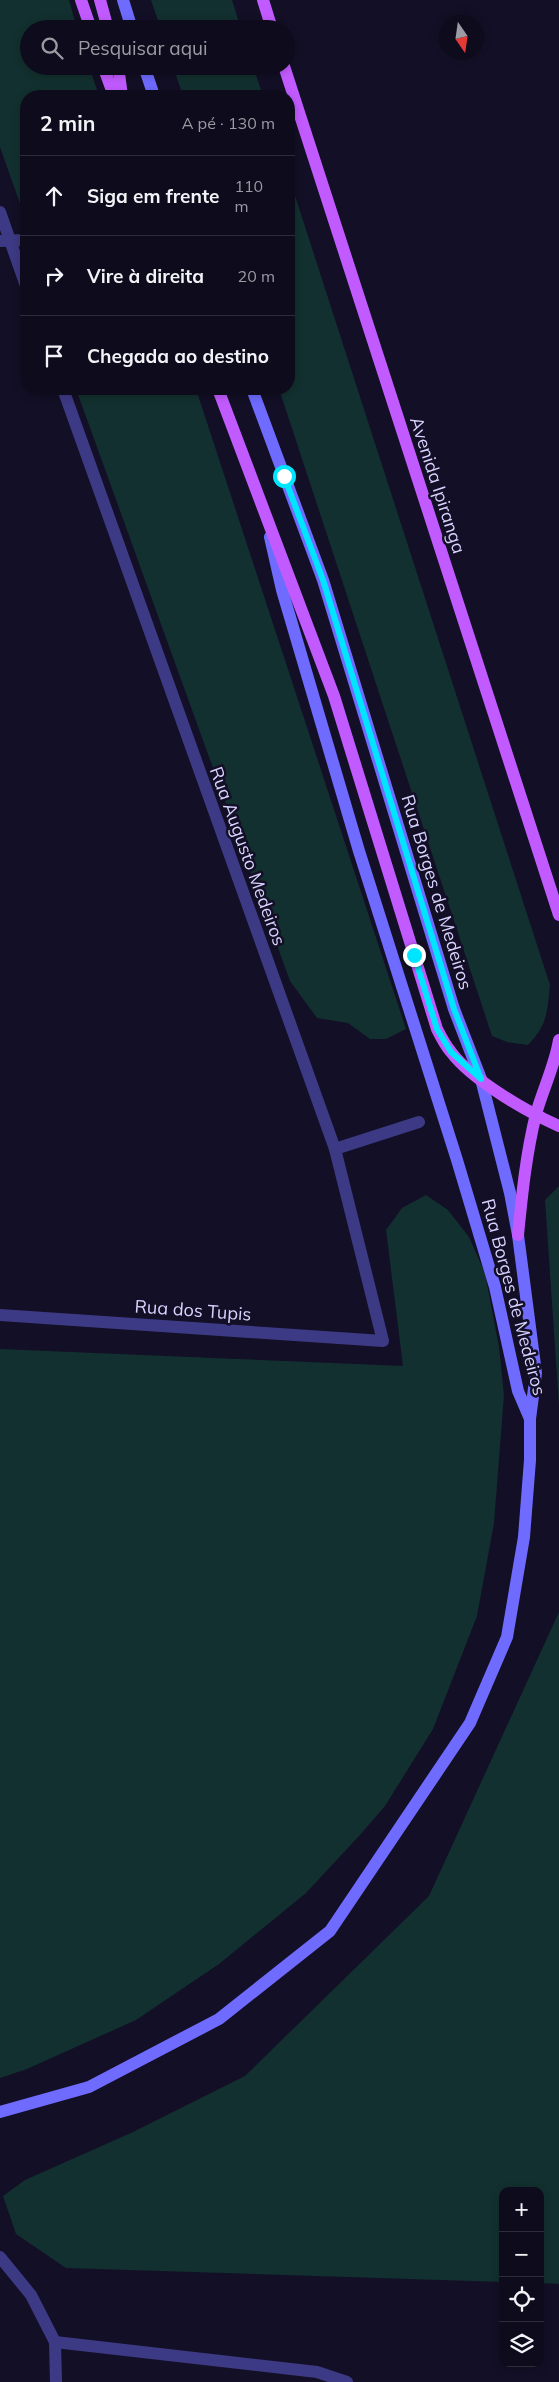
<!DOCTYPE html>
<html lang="pt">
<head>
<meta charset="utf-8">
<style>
  body { margin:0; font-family:Mulish,sans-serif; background:#171425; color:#f1f3f6 }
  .controls { position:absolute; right:15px; bottom:15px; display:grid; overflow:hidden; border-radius:10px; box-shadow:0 2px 8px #0003 }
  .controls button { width:45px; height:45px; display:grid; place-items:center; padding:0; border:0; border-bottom:1px solid #2e2b3b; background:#0e0b1c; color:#f1f3f6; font:25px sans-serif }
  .compass { position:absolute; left:439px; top:15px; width:45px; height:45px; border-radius:50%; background:#0e0b1c; box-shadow:0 2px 8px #0003; rotate:167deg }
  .stop { position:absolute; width:15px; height:15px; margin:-11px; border:4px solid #00e5ff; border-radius:50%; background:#fff }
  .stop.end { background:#00e5ff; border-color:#fff; box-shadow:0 1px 5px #0008 }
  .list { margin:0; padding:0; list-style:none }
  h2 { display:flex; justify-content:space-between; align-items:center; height:65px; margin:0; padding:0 20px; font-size:21px }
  h2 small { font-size:16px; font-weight:400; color:#9b9ba3 }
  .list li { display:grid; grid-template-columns:32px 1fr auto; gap:15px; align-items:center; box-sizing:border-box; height:80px; padding:0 20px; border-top:1px solid #2e2b3b }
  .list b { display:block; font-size:19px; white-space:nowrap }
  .list em { font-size:16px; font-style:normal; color:#9b9ba3 }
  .icon { flex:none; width:28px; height:28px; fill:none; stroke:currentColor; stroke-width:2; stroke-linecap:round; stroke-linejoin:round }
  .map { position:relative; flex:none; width:559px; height:2382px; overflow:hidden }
  .search { position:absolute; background:#0e0b1c; box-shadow:0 2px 8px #0003; left:20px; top:20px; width:275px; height:55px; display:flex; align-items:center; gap:12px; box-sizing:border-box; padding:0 18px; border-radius:28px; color:#9b9ba3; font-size:19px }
  .panel { position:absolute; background:#0e0b1c; box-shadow:0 2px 8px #0003; left:20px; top:90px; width:275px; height:305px; border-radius:20px }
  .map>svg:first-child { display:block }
  .green { fill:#12302f }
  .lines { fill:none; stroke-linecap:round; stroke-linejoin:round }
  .service { stroke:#3d3a85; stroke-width:12 }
  .minor { stroke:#3d3a85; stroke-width:12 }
  .secondary { stroke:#6f6bff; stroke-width:12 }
  .primary { stroke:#c25bff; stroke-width:12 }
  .route { stroke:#00e5ff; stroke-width:6 }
  .labels { text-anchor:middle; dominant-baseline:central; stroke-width:5; stroke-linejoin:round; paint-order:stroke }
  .street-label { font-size:18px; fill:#d9d4ff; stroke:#130f26 }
</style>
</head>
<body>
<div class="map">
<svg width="559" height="2382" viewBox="0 0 559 2382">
  <rect width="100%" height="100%" fill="#130f26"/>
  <g class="green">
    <path d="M0,0H69L77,29H29V66H89L99,96H26V211L23,212L0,147Z"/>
    <path d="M151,0H232L241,29H161Z"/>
    <path d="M173,66H253L263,96H183Z"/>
    <path d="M289,177L550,985C547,1012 548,1024 528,1045L507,1042L492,1036L279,389H289Z"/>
    <path d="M76,389H196L406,1029L386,1039H370L348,1023L317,1018L290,981Z"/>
    <path d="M559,1186V1406L545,1200Z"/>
    <path d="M426,1195L448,1210L469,1237L485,1273L499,1347L504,1395L494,1523L477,1616L433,1729L385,1806L359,1836L306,1893L219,1964L136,2020L27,2069L0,2078V1349L403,1366L386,1230L402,1208Z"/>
    <path d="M559,1612V2284L540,2283V2191H503V2282L66,2268L16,2234L3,2196L25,2180L133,2132L245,2076L429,1896Z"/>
  </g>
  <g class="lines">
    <path class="service" d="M335,1149L419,1122"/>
    <g class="minor">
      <path d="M0,212L26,286"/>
      <path d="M0,241L26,240"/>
      <path d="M0,1315L383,1341L335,1149L63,389"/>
      <path d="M0,2257L31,2295L55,2342L56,2382"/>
      <path d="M55,2342L317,2372L347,2382"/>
    </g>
    <g class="secondary">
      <path d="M123,0L132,29"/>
      <path d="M144,66L154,96"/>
      <path d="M270,537L282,590L359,851L457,1160L495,1287L518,1391L530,1419"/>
      <path d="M0,2112L89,2087L219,2019L330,1931L470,1723L507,1637L524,1537L530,1460V1419L536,1373L518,1235L510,1193L481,1079L454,1009L323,580L252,389"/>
    </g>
    <g class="primary">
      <path d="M81,0L91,29"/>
      <path d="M100,0L108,29"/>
      <path d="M263,0L272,29"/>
      <path d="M103,66L114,96"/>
      <path d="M118,66L122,96"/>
      <path d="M284,66L559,915"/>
      <path d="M218,389L334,696L437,1029C441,1037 445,1045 451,1052C472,1080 527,1112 559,1126"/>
      <path d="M518,1235C522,1195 526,1154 536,1114C543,1089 555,1065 559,1040"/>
    </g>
  </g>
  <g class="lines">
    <path class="route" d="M284,476L323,580L454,1009L481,1079L451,1052L437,1029L414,955"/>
  </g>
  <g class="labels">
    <g class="street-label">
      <text transform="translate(438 485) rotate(72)">Avenida Ipiranga</text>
      <text transform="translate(248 856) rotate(70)">Rua Augusto Medeiros</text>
      <text transform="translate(437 892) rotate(73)">Rua Borges de Medeiros</text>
      <text transform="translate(514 1297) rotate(75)">Rua Borges de Medeiros</text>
      <text transform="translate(193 1310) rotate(4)">Rua dos Tupis</text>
    </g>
  </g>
</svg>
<div class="controls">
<button>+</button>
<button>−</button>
<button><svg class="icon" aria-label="locate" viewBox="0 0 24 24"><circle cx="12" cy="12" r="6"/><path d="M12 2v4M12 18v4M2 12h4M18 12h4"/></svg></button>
<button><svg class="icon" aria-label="layers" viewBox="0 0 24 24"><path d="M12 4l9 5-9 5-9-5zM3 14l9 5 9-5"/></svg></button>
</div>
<svg class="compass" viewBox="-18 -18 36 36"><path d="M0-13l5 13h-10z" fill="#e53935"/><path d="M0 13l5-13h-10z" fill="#9b9ba3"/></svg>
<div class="stop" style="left:284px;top:476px"></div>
<div class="stop end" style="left:414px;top:955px"></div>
<div class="search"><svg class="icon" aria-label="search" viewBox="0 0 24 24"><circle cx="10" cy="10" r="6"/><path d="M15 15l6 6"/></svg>Pesquisar aqui</div>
<section class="panel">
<h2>2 min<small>A pé · 130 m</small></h2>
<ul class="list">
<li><svg class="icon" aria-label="ahead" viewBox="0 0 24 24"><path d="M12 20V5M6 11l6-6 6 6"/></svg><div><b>Siga em frente</b></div><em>110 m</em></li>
<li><svg class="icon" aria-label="right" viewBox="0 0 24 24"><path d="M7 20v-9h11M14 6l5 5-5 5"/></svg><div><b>Vire à direita</b></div><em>20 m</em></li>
<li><svg class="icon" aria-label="arrive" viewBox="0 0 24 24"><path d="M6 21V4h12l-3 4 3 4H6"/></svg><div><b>Chegada ao destino</b></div></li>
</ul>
</section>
</div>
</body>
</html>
